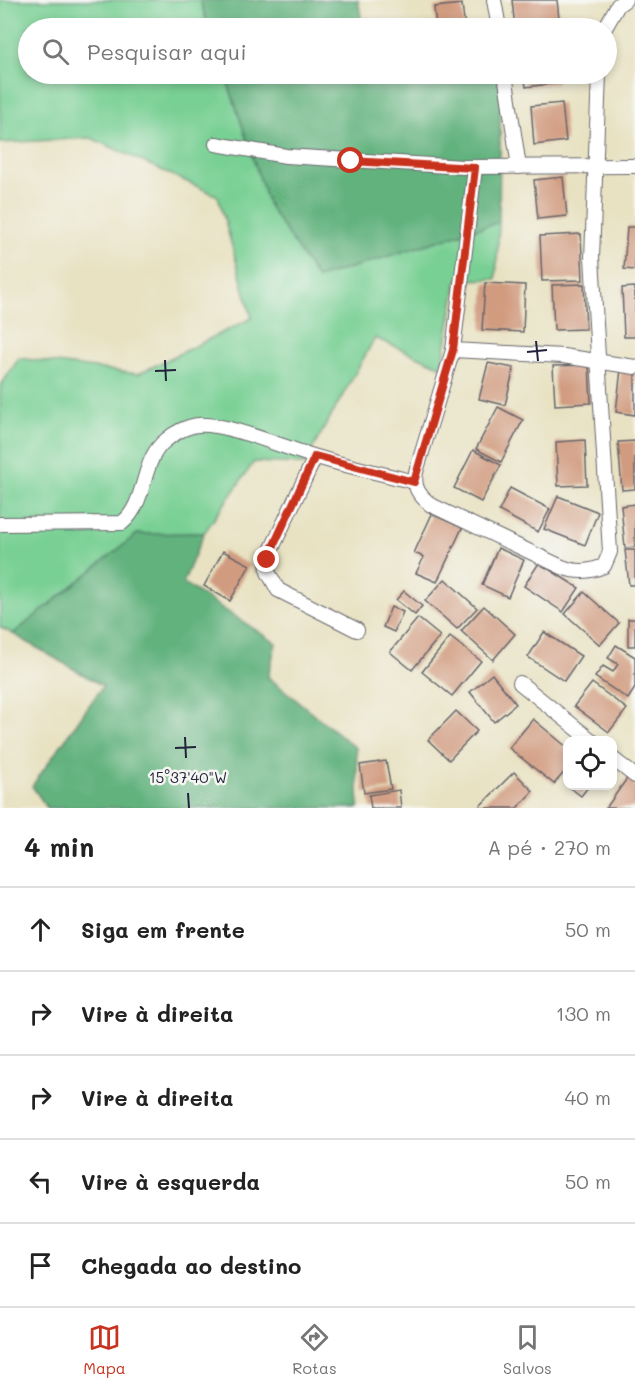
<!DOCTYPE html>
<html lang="pt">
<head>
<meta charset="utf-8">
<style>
  body { margin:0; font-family:Mali,sans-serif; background:#f6f6f6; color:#222 }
  .controls { position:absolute; right:18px; bottom:18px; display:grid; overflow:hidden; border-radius:12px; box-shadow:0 3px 9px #0003 }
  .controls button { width:54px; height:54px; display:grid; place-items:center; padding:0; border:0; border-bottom:2px solid #e0e0e0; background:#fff; color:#222; font:30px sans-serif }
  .stop { position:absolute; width:18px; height:18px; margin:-14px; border:4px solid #c8321e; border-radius:50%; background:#fff }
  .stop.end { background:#c8321e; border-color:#fff; box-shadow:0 2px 6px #0008 }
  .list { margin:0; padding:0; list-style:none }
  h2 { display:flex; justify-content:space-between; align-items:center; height:78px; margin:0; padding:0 24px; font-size:26px }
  h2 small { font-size:20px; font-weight:400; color:#767676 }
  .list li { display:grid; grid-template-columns:39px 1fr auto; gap:18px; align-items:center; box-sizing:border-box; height:84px; padding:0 24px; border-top:2px solid #e0e0e0 }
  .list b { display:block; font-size:22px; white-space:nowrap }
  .list em { font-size:20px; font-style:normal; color:#767676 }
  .icon { flex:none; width:33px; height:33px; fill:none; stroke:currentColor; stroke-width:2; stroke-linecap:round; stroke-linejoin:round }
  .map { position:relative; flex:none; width:635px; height:808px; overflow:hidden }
  .search { position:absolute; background:#fff; box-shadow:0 3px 9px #0003; left:18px; right:18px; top:18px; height:66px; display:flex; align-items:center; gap:15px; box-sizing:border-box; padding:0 21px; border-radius:33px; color:#767676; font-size:22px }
  .sheet { height:498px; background:#fff }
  nav { display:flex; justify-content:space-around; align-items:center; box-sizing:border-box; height:84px; border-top:2px solid #e0e0e0; background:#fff; font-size:16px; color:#767676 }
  nav a { display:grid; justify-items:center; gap:3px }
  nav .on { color:#c8321e }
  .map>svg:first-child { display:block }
  .green { fill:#79d094; stroke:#4e7968; stroke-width:1.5 }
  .forest { fill:#62b27e; stroke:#426a5c; stroke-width:1.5 }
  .building { fill:#d19b80 }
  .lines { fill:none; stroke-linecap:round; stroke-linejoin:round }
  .street-casing { stroke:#67656a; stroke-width:16 }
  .street { stroke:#fff; stroke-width:14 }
  .route { stroke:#c8321e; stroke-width:8 }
  .ticks { fill:none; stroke:#22223b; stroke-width:2 }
  .ticks-label { font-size:15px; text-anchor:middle; fill:#22223b; stroke:#f6f6f2; stroke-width:5; stroke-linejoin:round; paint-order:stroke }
</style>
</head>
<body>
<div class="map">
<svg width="635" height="808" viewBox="0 0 635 808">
  <rect width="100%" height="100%" fill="#f6f6f2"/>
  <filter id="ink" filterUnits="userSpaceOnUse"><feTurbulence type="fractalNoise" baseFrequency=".0167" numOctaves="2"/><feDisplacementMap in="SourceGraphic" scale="12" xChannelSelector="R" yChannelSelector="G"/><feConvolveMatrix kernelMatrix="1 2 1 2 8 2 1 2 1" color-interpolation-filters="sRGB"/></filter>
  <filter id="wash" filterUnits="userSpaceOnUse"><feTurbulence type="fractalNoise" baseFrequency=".008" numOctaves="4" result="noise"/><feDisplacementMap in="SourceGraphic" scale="24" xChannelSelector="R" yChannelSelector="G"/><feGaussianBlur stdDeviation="1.35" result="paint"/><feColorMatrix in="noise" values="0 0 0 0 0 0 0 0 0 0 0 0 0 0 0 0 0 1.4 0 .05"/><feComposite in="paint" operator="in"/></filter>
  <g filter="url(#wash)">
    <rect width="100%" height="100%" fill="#e8e2c2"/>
    <path class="green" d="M0,0H200L209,28H28V74H225L269,206L317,278L499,222L496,279L457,280L442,367L375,338L304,464L254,462L204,533L137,534L13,634L0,627V387L19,358L138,374L252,318L218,196L91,138L0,143Z"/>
    <g class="forest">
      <path d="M200,0H358L363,28H209Z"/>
      <path d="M225,74H501L499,222L317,278L269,206Z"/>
      <path d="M204,533L183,583L276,643L268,677L356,748L359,808H47L32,786L103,686L13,634L137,534Z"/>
    </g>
    <g id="blocks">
      <g class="building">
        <path d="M512,0H557L560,28H515Z"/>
        <path d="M462,4L465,28H436L434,7Z"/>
        <path d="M524,74H556L557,83L526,87Z"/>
        <path d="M562,103L566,141L534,145L531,106Z"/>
        <path d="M563,177L567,216L538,219L534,180Z"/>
        <path d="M627,227H635V270L624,269Z"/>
        <path d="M581,234L583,280L542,281L540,236Z"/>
        <path d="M485,283L525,285L523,332L482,330Z"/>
        <path d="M584,284L586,329L554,330L552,285Z"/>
        <path d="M635,287V337H624L622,288Z"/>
        <path d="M488,363L514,368L505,405L479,399Z"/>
        <path d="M589,365L591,403L555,405L553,366Z"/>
        <path d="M621,369L635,371V415L616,412Z"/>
        <path d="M498,407L523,420L501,462L476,449Z"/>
        <path d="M585,440L587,485L558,486L556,442Z"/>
        <path d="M635,441V489L622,490L618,442Z"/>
        <path d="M473,450L501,465L481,502L454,488Z"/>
        <path d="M510,488L550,509L538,532L499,511Z"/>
        <path d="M558,496L598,512L585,545L544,529Z"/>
        <path d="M635,504V547L625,548L621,506Z"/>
        <path d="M432,514L462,528L437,582L416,573L424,557L414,553Z"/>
        <path d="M498,548L524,560L508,597L482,585Z"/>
        <path d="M625,550H635V585H629Z"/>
        <path d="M223,551L250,565L230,601L204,586Z"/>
        <path d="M539,563L579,588L563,612L524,586Z"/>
        <path d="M445,579L477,608L457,629L425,601Z"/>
        <path d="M404,591L422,606L415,615L396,600Z"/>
        <path d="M584,592L619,623L600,645L565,614Z"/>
        <path d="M484,606L515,634L493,660L461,631Z"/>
        <path d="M391,607L403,612L394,632L383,627Z"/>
        <path d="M418,618L440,636L412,670L390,652Z"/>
        <rect x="628" y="619" width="7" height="27"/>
        <path d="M544,632L581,656L564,681L528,657Z"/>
        <path d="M450,637L481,661L452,696L422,672Z"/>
        <path d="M616,645L635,657V688L628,699L595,677L603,666L613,672L618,664L608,658Z"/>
        <path d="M492,674L516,704L494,722L470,692Z"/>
        <path d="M592,683L627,709L609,732L574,706Z"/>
        <path d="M456,711L477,731L449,760L428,740Z"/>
        <path d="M533,719L568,748V768L554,784L509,748Z"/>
        <path d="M386,761L391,789L364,793L360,765Z"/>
        <path d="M514,772L533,791L517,808H481L480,806Z"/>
        <path d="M628,777L635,782V808H606Z"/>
        <path d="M568,786H589L581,796Z"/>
        <path d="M399,790L401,808H371L369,795Z"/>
      </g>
    </g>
  </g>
  <g filter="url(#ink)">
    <use href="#blocks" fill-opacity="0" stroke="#67656a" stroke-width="1.5"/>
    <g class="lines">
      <g class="street-casing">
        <g id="street">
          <path d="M494,0L499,28"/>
          <path d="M605,28L618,5L625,0"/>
          <path d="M505,74L519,167"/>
          <path d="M216,144L286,156L463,167L635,166"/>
          <path d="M475,168L453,350L563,356L635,367"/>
          <path d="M453,350L416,472C413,488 419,495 431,505L562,567C577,573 589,572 604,566L610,552L592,258L599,74"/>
          <path d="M315,457L267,559L268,572L278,590L357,630"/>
          <path d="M0,524L122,523C148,502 140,460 166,440C174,433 187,426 198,425C224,422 285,448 313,456C346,466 380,473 414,482"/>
          <path d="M520,683L591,740"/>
          <path d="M612,758L635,776"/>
        </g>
      </g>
      <use href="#street" class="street"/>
    </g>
  </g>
  <g class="lines" filter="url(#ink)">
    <path class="route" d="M267,560L315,456L414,482L453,350L475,168L351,161"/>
  </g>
  <path class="ticks" d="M536,341L538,361M527,352L547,350M165,360L166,381M155,371L176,370M185,737L186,758M175,748L196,747M188,793L189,808"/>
  <g class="ticks-label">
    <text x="188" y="783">15°37'40"W</text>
  </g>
</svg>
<div class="controls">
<button><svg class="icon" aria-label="locate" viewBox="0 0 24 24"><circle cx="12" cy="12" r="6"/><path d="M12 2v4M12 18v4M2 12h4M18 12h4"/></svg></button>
</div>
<div class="stop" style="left:351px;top:161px"></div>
<div class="stop end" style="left:267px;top:560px"></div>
<div class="search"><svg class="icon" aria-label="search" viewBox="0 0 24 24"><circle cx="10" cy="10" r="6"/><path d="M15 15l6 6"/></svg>Pesquisar aqui</div>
</div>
<section class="sheet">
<h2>4 min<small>A pé · 270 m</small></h2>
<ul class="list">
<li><svg class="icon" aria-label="ahead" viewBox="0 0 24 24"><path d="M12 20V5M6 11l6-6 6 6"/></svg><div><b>Siga em frente</b></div><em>50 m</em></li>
<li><svg class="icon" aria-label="right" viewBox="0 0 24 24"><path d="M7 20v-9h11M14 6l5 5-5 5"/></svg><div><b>Vire à direita</b></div><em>130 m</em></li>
<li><svg class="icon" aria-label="right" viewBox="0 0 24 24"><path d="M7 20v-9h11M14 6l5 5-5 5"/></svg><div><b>Vire à direita</b></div><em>40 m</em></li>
<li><svg class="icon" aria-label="left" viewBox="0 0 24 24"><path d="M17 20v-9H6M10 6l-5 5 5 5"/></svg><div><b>Vire à esquerda</b></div><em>50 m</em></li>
<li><svg class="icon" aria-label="arrive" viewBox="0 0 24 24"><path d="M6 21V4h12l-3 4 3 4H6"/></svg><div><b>Chegada ao destino</b></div></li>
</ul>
</section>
<nav>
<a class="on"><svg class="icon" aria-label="map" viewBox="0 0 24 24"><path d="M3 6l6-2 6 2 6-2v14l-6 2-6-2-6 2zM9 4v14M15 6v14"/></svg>Mapa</a>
<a><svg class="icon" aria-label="directions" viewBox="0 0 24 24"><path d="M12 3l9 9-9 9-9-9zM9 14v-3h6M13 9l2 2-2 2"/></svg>Rotas</a>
<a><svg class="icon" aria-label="saved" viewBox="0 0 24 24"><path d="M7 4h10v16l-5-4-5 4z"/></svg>Salvos</a>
</nav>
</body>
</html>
